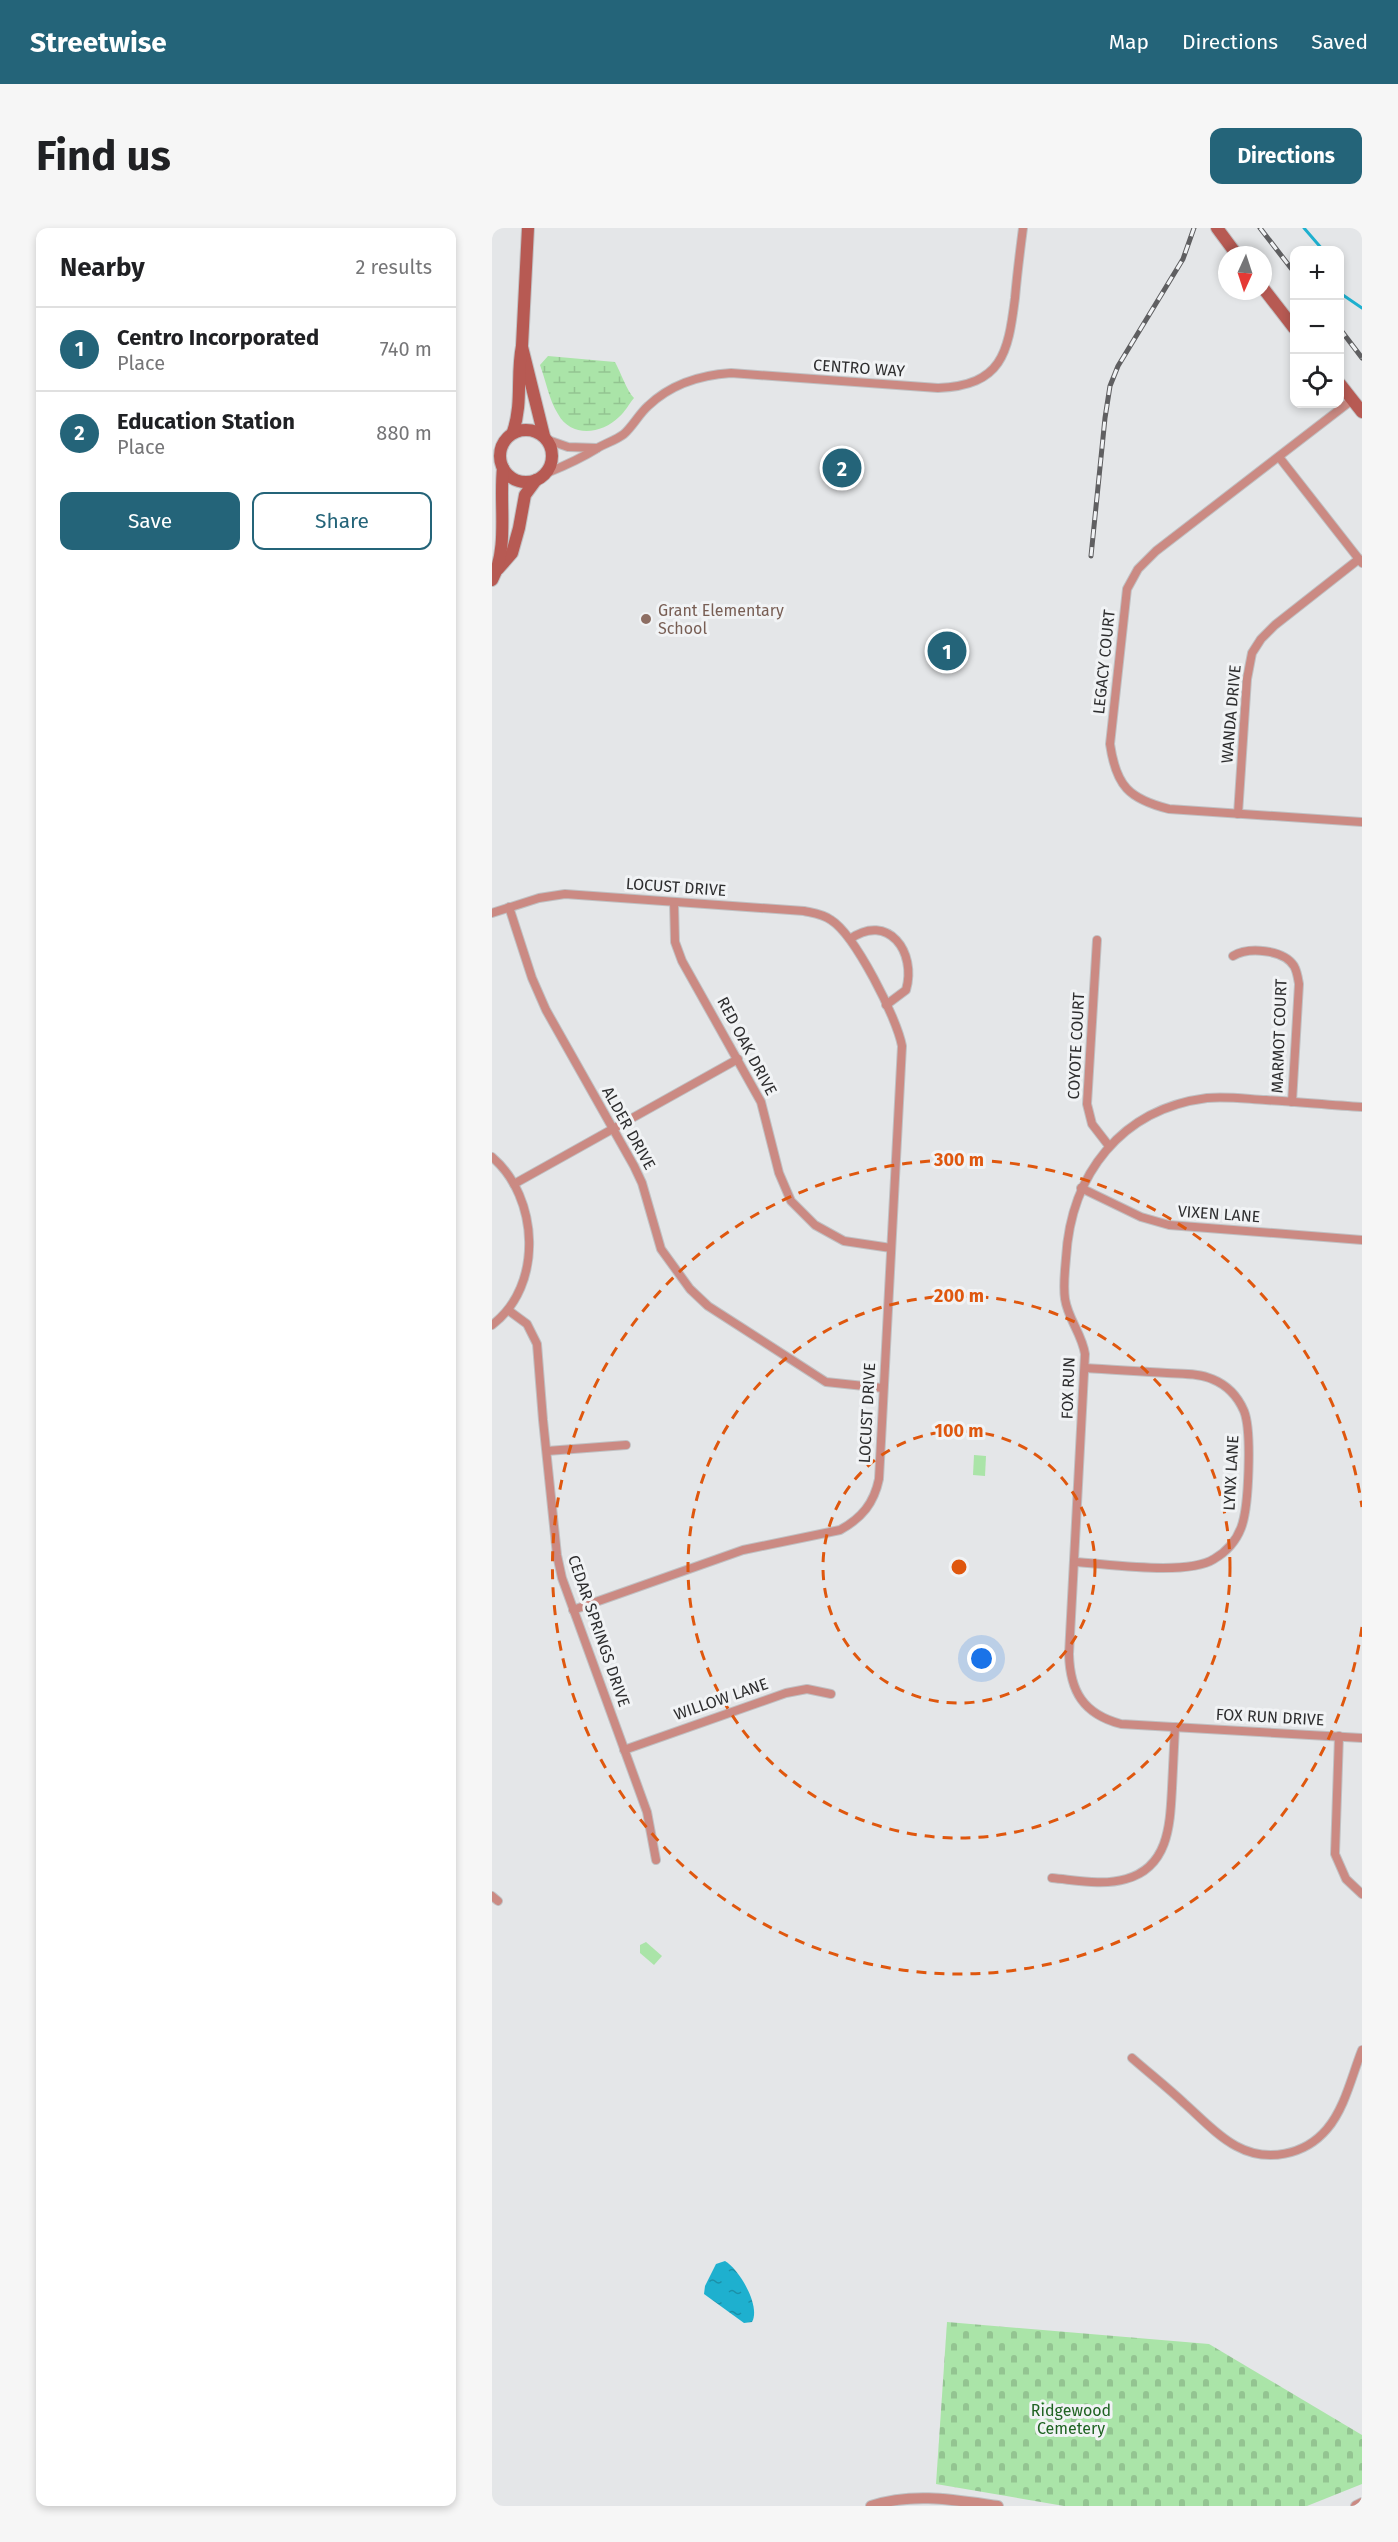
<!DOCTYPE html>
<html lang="en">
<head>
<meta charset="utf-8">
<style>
  body { margin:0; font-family:"Fira Sans",sans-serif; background:#f6f6f6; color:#202124 }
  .controls { position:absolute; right:18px; top:18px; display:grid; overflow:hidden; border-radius:12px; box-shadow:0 3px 9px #0003 }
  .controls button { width:54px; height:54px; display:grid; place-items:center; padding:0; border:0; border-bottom:2px solid #e0e0e0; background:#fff; color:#202124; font:30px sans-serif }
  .compass { position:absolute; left:726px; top:18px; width:54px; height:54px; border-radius:50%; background:#fff; box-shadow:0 3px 9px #0003; rotate:183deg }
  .you { position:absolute; left:490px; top:1431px; width:21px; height:21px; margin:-15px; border:4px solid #fff; border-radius:50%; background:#1a73e8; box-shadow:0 0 0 9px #1a73e833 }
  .badge { display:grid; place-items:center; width:39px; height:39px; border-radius:50%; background:#246479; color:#fff; font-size:20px; font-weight:700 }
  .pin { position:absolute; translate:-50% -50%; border:3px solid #fff; box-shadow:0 2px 6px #0006 }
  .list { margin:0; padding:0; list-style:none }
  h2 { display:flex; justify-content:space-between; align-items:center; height:78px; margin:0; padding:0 24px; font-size:26px }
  h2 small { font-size:20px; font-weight:400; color:#757577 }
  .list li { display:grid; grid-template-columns:39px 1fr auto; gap:18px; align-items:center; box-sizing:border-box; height:84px; padding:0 24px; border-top:2px solid #e0e0e0 }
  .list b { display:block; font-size:22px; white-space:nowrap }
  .list p { margin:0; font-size:20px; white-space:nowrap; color:#757577 }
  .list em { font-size:20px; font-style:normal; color:#757577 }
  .actions { display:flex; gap:12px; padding:18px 24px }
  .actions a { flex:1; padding:14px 0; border:2px solid #246479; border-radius:12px; text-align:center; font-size:21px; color:#246479 }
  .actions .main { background:#246479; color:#fff }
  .icon { flex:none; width:33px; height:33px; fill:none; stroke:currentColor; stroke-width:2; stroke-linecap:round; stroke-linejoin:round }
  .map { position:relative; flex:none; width:870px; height:2278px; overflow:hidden; border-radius:12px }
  header { display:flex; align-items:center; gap:36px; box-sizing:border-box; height:84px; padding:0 30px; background:#246479; color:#fff }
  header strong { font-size:28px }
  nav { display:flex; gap:33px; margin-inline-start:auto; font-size:21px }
  .intro { display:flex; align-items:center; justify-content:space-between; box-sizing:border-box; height:144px; padding:0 36px }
  h1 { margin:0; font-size:42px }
  .button { padding:15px 27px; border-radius:12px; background:#246479; color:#fff; font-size:21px; font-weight:700 }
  main { display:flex; gap:36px; padding:0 36px }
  aside { flex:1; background:#fff; border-radius:12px; box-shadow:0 3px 9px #0003 }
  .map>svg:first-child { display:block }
  .green { fill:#aae4a8 }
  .wetland { fill:url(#wetland-marsh) }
  .cemetery { fill:url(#cemetery-stones) }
  .water { fill:url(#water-ripples) }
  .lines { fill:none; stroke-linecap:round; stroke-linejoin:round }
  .stream { stroke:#1eb0cf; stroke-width:3 }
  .minor-casing { stroke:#c0c1c3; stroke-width:10 }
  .tertiary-casing { stroke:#c0c1c3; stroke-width:12 }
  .secondary-casing { stroke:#c0c1c3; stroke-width:14 }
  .minor { stroke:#cb8a83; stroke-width:8 }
  .tertiary { stroke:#cb8a83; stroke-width:10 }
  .secondary { stroke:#b75a53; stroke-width:12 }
  .rail-casing { stroke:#5f5f61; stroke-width:5 }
  .rail { stroke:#f1f3f5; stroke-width:3; stroke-dasharray:9; stroke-linecap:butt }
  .ring { fill:none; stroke:#df570e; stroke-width:3; stroke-dasharray:10 8 }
  .education-dot { fill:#8d6e63; stroke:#f1f3f5; stroke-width:2 }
  .labels { text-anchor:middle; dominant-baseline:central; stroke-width:6; stroke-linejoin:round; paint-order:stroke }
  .street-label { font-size:16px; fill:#2e2e2f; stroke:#f1f3f5 }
  .education-label { font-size:16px; fill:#785e54; stroke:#f1f3f5; text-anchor:start }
  .park-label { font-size:16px; fill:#1f6322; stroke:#f1f3f5 }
  .centre { fill:#df570e; stroke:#f1f3f5; stroke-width:3 }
  .ring-label { font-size:18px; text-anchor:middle; font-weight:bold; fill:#df570e; stroke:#f1f3f5; stroke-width:6; stroke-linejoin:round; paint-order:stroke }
</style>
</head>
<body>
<header>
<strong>Streetwise</strong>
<nav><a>Map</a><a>Directions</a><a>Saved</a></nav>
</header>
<div class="intro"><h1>Find us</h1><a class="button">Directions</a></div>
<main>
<aside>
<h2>Nearby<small>2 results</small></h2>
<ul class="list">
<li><span class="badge">1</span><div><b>Centro Incorporated</b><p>Place</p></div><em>740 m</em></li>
<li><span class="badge">2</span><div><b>Education Station</b><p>Place</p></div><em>880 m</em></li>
</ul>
<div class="actions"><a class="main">Save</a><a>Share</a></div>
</aside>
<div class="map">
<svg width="870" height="2278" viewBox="0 0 870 2278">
  <defs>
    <pattern id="wetland-marsh" width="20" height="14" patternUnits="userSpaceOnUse" patternTransform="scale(1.5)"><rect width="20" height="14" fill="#aae4a8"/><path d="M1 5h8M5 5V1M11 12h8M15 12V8" fill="none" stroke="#93c491"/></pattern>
    <pattern id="cemetery-stones" width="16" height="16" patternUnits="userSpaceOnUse" patternTransform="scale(1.5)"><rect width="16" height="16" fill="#aae4a8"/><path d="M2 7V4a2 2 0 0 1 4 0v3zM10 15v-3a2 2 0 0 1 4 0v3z" fill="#93c491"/></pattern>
    <pattern id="water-ripples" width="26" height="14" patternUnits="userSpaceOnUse" patternTransform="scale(1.5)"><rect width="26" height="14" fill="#1eb0cf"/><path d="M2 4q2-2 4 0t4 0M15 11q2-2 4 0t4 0" fill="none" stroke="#1b90a8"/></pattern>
  </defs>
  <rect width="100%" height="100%" fill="#e4e6e8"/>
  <g class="green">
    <path d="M482,1227L494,1228L493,1248L481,1247Z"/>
    <path d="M154,1714L170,1728L162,1737L148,1725V1717Z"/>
  </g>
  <path class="wetland" d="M56,128L123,134C129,145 135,163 142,170C137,176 133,184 127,189C110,206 79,210 66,186C57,172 54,153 48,137Z"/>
  <path class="cemetery" d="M455,2094L717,2116L870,2207V2256L815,2278H572L444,2256Z"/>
  <path class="water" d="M233,2033C247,2041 269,2078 260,2094L252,2095L212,2066L213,2058L224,2036Z"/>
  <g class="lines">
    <g class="stream">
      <path d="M812,0L831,22"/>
      <path d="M848,65L870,80"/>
    </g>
    <g class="minor-casing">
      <g id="minor">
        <path d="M860,172L664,323L646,341L635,361L618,516C624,558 637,571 677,581L870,594"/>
        <path d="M56,212L76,219L105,220"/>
        <path d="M787,229L870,335"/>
        <path d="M55,245C72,238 88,231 104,221C113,215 123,213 132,206C141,198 147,186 156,178C179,156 208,147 239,145L446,160C510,157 516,126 523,70C525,47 528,23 531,0"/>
        <path d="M746,586L755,451L760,425L769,411L783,397L867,331"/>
        <path d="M182,674L183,714L190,733L269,874L287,945L299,973L323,997L352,1013L399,1020"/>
        <path d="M17,679L40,750L54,782L142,938L150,955L169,1021L198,1061L216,1078L334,1154L391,1160"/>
        <path d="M0,685L47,670L73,666L312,683C321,685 331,686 339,692C363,707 405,790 410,818L387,1251C382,1275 370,1290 348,1302L251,1322L81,1382"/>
        <path d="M358,711C396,684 425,724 414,762L394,777"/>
        <path d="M605,712L595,876L600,896L617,918"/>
        <path d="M741,728C756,719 791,721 802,738C805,743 806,750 807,756L800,874"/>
        <path d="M870,879C838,877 806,874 774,872C755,871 734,868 715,870C629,881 579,946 574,1030C573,1043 571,1057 573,1071C576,1091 590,1106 593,1126L577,1426C578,1463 591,1486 629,1496L870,1510"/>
        <path d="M0,929C47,969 52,1058 0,1097"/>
        <path d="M22,956L246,831"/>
        <path d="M589,960L649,989L677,997L870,1012"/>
        <path d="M16,1082L35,1096L45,1116L51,1192L65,1327L70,1350L155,1584L164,1632"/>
        <path d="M55,1223L134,1217"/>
        <path d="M583,1334C617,1336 695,1348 722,1331C734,1324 744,1313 749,1300C757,1280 760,1203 752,1183C746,1169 735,1157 720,1151C707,1145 690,1146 675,1145C648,1143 621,1142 593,1140"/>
        <path d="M847,1508L843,1626L854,1651L870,1666"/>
        <path d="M132,1522L294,1465L315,1461L339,1466"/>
        <path d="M560,1650C583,1652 611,1658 634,1651C677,1639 678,1596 680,1560C681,1539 682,1519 683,1499"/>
        <path d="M0,1668L6,1673"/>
        <path d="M640,1830C657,1845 675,1859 692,1875C708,1889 725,1908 744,1918C775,1935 813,1927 835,1901C853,1880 860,1847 870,1822"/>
      </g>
    </g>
    <g class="tertiary-casing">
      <g id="tertiary">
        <path d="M379,2278C421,2264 463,2272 506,2278"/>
        <path d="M864,2278L870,2275"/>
      </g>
    </g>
    <g class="secondary-casing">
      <g id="secondary">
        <path d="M725,0L745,27"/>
        <path d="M771,60L802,100"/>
        <path d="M30,119L52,208"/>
        <path d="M848,156L870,184"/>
        <circle cx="34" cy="228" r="26"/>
        <path d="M21,204C31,174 24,148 30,118L36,0"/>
        <path d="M6,341L20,325L27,300L33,267L44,252"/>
        <path d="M0,352C17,320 7,276 11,240"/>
      </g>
    </g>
    <use href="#minor" class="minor"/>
    <use href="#tertiary" class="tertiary"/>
    <use href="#secondary" class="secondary"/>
    <g class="rail-casing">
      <g id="rail">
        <path d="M768,0L802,44"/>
        <path d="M848,101L870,130"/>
        <path d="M599,328L613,190L618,158L626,138L691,31L702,0"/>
      </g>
    </g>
    <use href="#rail" class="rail"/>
  </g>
  <g class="ring">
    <circle cx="467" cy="1339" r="136"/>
    <circle cx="467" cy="1339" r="271"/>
    <path d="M870 1399A407 407 0 1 1 870 1279"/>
  </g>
  <circle class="education-dot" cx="154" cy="391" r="6"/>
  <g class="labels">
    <g class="street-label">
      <text transform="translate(367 140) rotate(4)">CENTRO WAY</text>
      <text transform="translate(612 434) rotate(-84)">LEGACY COURT</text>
      <text transform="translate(739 486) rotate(-85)">WANDA DRIVE</text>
      <text transform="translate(184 659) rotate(4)">LOCUST DRIVE</text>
      <text transform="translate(787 808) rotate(-88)">MARMOT COURT</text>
      <text transform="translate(255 818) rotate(62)">RED OAK DRIVE</text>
      <text transform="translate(584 818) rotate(-87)">COYOTE COURT</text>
      <text transform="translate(137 900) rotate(61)">ALDER DRIVE</text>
      <text transform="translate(727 986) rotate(4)">VIXEN LANE</text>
      <text transform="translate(576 1160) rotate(-88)">FOX RUN</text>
      <text transform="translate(375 1185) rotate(-87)">LOCUST DRIVE</text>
      <text transform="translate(739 1245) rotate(-87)">LYNX LANE</text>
      <text transform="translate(107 1403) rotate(71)">CEDAR SPRINGS DRIVE</text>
      <text transform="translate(229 1471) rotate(-19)">WILLOW LANE</text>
      <text transform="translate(778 1489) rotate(3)">FOX RUN DRIVE</text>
    </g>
    <g class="education-label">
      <text x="166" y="382">Grant Elementary<tspan x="166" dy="18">School</tspan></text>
    </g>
    <g class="park-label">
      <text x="579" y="2182">Ridgewood<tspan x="579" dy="18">Cemetery</tspan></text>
    </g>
  </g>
  <circle cx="467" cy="1339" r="9" class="centre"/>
  <g class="ring-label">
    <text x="467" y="938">300 m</text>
    <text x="467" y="1074">200 m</text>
    <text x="467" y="1209">100 m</text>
  </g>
</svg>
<div class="controls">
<button>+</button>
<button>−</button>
<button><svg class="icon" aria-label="locate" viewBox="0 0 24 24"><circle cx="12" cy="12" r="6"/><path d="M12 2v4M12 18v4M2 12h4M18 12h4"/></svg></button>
</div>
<svg class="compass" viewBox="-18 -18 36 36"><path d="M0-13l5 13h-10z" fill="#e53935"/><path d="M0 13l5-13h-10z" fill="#757577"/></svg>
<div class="you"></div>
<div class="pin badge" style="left:455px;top:423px">1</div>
<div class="pin badge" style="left:350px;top:240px">2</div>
</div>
</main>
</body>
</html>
